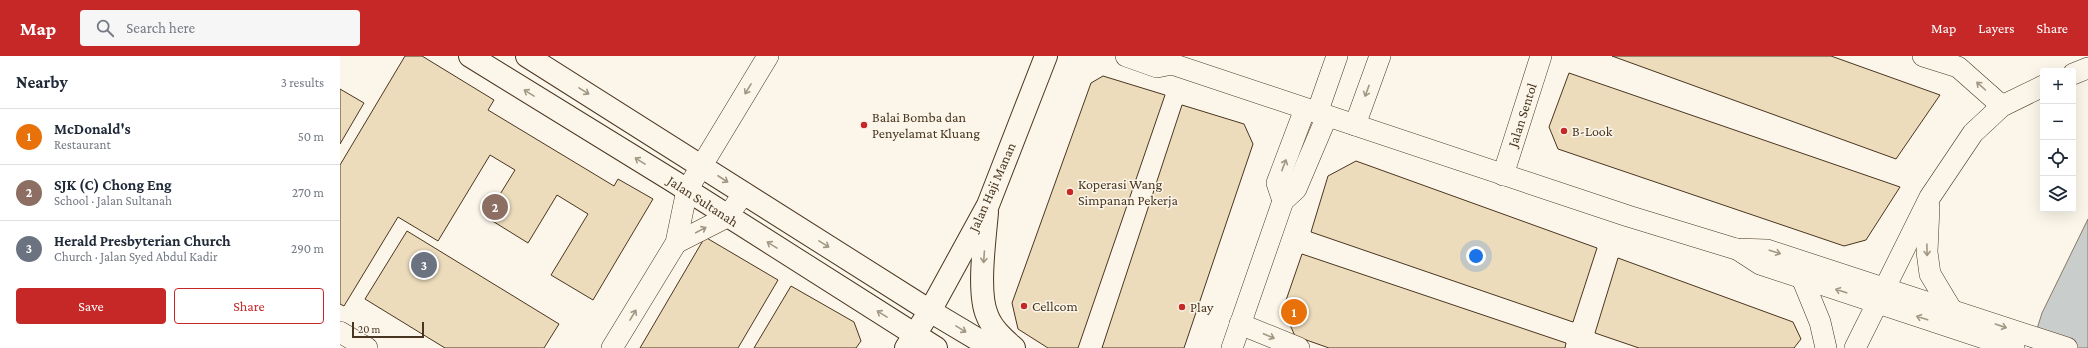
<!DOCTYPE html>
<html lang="en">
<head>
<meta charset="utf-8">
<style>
  body { margin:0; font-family:"Crimson Pro",serif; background:#f6f6f7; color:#1f2937 }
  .controls { position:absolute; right:12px; top:12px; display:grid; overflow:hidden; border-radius:4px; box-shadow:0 4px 16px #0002 }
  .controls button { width:36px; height:36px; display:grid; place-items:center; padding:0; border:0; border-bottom:1px solid #e0e1e3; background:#fff; color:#1f2937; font:20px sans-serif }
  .scale { position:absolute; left:12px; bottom:10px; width:72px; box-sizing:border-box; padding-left:4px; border:2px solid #4a3520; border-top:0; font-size:11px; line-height:14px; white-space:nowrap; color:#4a3520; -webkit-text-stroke:3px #fbf6e9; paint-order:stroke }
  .you { position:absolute; left:1136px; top:200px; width:14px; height:14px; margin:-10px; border:3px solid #fff; border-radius:50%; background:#1a73e8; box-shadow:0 0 0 6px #1a73e833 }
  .badge { display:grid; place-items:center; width:26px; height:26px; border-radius:50%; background:#c62828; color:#fff; font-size:13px; font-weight:700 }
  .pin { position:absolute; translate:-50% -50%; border:2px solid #fff; box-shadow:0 1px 4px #0006 }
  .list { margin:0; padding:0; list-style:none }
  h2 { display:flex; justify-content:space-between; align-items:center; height:52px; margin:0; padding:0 16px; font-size:17px }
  h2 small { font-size:13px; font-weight:400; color:#747a83 }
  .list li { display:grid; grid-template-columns:26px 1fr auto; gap:12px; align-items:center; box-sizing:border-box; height:56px; padding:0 16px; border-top:1px solid #e0e1e3 }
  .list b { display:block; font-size:15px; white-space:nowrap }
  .list p { margin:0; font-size:13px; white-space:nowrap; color:#747a83 }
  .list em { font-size:13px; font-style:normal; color:#747a83 }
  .actions { display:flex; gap:8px; padding:12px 16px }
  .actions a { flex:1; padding:9px 0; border:1px solid #c62828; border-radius:4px; text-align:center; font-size:14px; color:#c62828 }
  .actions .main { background:#c62828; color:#fff }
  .icon { flex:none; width:22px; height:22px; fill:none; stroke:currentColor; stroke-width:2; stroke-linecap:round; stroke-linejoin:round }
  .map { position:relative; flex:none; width:1748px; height:292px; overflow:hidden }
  header { display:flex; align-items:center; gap:24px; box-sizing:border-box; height:56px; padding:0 20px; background:#c62828; color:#fff }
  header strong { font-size:19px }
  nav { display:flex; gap:22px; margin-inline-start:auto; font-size:14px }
  .search { width:280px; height:36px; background:#f6f6f7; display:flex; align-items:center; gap:10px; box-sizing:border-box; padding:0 14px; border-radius:4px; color:#747a83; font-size:15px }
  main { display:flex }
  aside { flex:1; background:#fff }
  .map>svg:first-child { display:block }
  .water { fill:#c9cecd; stroke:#887966 }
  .building { fill:#ecdcbc; stroke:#4a3520 }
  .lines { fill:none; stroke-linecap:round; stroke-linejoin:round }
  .street-casing { stroke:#4a3520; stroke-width:22 }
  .secondary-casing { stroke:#4a3520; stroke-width:24 }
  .street { stroke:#fbf6e9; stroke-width:21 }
  .secondary { stroke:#fbf6e9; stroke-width:22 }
  .oneway { stroke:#a29684 }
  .poi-dot { fill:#c62828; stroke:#fbf6e9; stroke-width:1.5 }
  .labels { text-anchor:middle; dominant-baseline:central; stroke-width:3; stroke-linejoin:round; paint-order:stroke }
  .street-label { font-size:14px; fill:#4a3520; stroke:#fbf6e9 }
  .poi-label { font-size:14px; fill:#4a3520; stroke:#fbf6e9; text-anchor:start }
</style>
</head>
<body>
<header>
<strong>Map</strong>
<div class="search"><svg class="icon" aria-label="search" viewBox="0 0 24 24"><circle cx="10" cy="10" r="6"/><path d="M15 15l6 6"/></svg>Search here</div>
<nav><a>Map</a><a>Layers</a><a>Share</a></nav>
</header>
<main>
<aside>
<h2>Nearby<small>3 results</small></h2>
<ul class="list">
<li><span class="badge" style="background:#e8710a">1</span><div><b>McDonald's</b><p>Restaurant</p></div><em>50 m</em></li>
<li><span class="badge" style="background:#8d6e63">2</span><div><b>SJK (C) Chong Eng</b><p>School · Jalan Sultanah</p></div><em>270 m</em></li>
<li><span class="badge" style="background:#6b7280">3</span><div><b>Herald Presbyterian Church</b><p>Church · Jalan Syed Abdul Kadir</p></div><em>290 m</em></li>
</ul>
<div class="actions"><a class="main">Save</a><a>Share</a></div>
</aside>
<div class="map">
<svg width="1748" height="292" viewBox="0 0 1748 292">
  <rect width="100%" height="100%" fill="#fbf6e9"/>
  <path class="water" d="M1748,163V292H1691L1702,257Z"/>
  <g class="building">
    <path d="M65,0H82L154,44L148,54L274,130L278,123L313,143L253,244L211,219L248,158L217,139L188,187L146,161L175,114L150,99L98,185L58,161L4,250L0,248V109Z"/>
    <path d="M1272,0H1491L1600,39L1556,103Z"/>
    <path d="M1229,17L1560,131L1526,184L1504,190L1218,93L1209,71Z"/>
    <path d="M763,20L825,39L738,292H708L678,273L672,247L751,27Z"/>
    <path d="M0,33L24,47L0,88Z"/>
    <path d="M842,49L904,68L913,88L844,292H762Z"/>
    <path d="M1016,105L1257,192L1233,266L971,176L988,120Z"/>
    <path d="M67,175L219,268L204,292H105L25,243Z"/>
    <path d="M365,181L438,224L398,292H300Z"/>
    <path d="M962,198L1226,287L1225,292H989L955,280L943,253Z"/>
    <path d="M1278,202L1453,266L1461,283L1454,292H1299L1255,277Z"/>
    <path d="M451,230L514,266L521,285L516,292H414Z"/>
  </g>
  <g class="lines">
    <g class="street-casing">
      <g id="street">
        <path d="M786,0L817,11L832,8L1288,160L1396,193L1427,194L1727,292"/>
        <path d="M1583,0L1618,11L1662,50"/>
        <path d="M1733,18L1748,12"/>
        <path d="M977,57L997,0"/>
        <path d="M1015,69L1040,0"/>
        <path d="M1163,119L1201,0"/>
        <path d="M943,145L937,127L965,53"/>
        <path d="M1589,151L1587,196L1590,218L1611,253"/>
        <path d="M336,187L387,161L404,137"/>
        <path d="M1397,193L1420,208L1674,292"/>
        <path d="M1462,222L1480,266L1486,292"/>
        <path d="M900,268L959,292"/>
        <path d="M0,276L27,292"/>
        <path d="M272,292L336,187L347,134L428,0"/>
        <path d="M892,292L943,145L956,133L987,60"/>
        <path d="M1515,292L1590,141L1633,77L1662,50L1703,30"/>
      </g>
    </g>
    <g class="secondary-casing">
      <g id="secondary">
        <path d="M130,0L333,125L596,292"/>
        <path d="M187,0L590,255L652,292"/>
        <path d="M647,156C645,182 637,236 647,259C652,273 664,283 674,292"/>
        <path d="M566,292L590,255L648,149L706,0"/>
      </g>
    </g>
    <use href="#street" class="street"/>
    <use href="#secondary" class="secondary"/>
  </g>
  <defs><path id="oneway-shaft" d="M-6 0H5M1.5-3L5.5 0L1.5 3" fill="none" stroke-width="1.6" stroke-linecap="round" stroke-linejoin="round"/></defs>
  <g class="oneway">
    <use href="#oneway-shaft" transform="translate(1641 30) rotate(-138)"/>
    <use href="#oneway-shaft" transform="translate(408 33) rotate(121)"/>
    <use href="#oneway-shaft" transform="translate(244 35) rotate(32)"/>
    <use href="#oneway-shaft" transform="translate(1027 35) rotate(110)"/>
    <use href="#oneway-shaft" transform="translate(189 37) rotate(-148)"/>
    <use href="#oneway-shaft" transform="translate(300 105) rotate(-148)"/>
    <use href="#oneway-shaft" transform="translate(944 109) rotate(-69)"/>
    <use href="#oneway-shaft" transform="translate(383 123) rotate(33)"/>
    <use href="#oneway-shaft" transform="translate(361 174) rotate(-28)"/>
    <use href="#oneway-shaft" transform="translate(484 188) rotate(32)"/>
    <use href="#oneway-shaft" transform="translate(432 189) rotate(-148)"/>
    <use href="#oneway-shaft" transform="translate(1587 194) rotate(89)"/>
    <use href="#oneway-shaft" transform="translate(1435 196) rotate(18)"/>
    <use href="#oneway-shaft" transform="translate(644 201) rotate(94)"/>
    <use href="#oneway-shaft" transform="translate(1501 235) rotate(-162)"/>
    <use href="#oneway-shaft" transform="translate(542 258) rotate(-148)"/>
    <use href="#oneway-shaft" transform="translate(293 259) rotate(-59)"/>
    <use href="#oneway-shaft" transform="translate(1582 262) rotate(-162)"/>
    <use href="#oneway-shaft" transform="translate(1661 270) rotate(19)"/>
    <use href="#oneway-shaft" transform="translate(621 273) rotate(31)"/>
    <use href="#oneway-shaft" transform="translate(929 280) rotate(23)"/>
  </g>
  <g class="poi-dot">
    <circle cx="524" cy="69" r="4"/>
    <circle cx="1224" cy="75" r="4"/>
    <circle cx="730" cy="136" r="4"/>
    <circle cx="684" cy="250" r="4"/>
    <circle cx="842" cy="251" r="4"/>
  </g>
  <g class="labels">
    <g class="street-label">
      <text transform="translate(1182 59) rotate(-72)">Jalan Sentol</text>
      <text transform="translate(652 131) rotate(-66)">Jalan Haji Manan</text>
      <text transform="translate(363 145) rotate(33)">Jalan Sultanah</text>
    </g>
    <g class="poi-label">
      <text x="532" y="61">Balai Bomba dan<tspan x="532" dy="16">Penyelamat Kluang</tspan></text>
      <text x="1232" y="75">B-Look</text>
      <text x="738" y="128">Koperasi Wang<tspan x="738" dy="16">Simpanan Pekerja</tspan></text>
      <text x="692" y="250">Cellcom</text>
      <text x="850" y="251">Play</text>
    </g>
  </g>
</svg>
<div class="controls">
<button>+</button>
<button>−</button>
<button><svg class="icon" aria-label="locate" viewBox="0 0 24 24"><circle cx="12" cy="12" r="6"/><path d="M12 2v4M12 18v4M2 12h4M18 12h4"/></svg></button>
<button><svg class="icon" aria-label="layers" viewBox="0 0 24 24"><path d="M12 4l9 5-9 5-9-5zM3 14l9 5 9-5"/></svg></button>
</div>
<div class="scale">20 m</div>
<div class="you"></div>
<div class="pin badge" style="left:954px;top:256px;background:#e8710a">1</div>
<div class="pin badge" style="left:155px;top:151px;background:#8d6e63">2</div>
<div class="pin badge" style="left:84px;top:209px;background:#6b7280">3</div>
</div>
</main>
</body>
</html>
